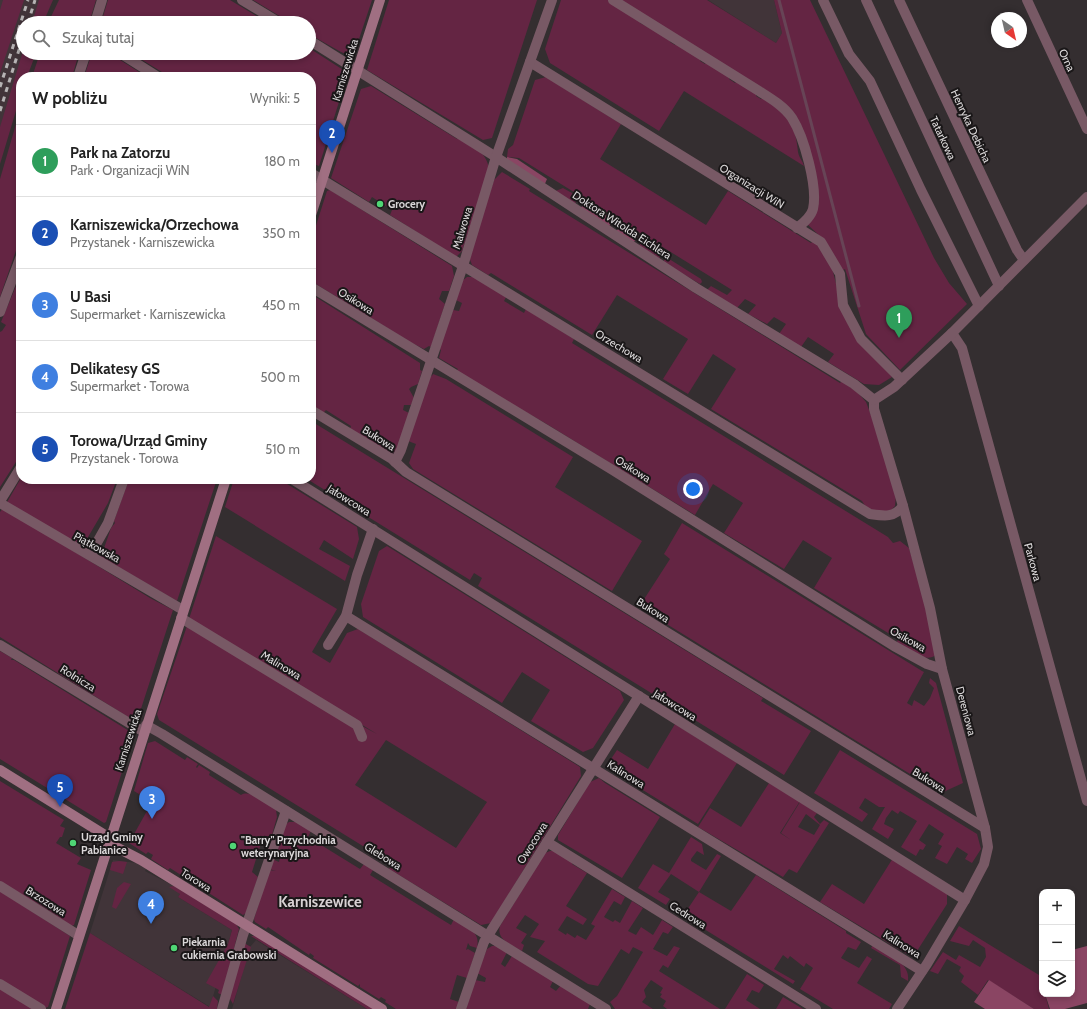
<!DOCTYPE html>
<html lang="pl">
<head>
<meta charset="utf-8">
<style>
  body { margin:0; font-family:Cabin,sans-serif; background:#f6f6f6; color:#222 }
  .controls { position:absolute; right:12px; bottom:12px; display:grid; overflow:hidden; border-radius:8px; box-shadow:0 2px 6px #0003 }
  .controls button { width:36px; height:36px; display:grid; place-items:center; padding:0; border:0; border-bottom:1px solid #e0e0e0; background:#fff; color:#222; font:20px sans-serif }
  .compass { position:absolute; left:991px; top:12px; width:36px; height:36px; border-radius:50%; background:#fff; box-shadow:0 2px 6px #0003; rotate:146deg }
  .you { position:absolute; left:693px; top:489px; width:14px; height:14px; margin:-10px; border:3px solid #fff; border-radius:50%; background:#1a73e8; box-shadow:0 0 0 6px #1a73e833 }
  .badge { display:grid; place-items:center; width:26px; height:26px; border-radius:50%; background:#2563eb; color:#fff; font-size:13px; font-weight:700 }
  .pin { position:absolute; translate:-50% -33px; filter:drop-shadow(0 1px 2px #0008) }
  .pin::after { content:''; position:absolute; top:21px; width:14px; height:12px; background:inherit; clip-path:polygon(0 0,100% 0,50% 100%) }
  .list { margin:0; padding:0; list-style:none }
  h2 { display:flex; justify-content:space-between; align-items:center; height:52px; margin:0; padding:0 16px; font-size:17px }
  h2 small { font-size:13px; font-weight:400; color:#767676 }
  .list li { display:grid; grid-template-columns:26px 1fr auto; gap:12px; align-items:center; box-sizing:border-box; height:72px; padding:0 16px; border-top:1px solid #e0e0e0 }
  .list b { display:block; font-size:15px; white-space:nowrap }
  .list p { margin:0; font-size:13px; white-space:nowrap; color:#767676 }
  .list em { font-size:13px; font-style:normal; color:#767676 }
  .icon { flex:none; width:22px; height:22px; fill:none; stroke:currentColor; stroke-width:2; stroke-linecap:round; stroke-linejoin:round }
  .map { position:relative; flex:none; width:1087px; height:1009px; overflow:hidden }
  .search { position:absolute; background:#fff; box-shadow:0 2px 6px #0003; left:16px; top:16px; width:300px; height:44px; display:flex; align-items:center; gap:10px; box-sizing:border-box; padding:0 14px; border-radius:22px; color:#767676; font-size:15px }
  .panel { position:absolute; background:#fff; box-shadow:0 2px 6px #0003; left:16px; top:72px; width:300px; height:412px; border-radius:16px }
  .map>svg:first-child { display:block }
  .built { fill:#413439 }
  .green { fill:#642543; fill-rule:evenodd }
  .forest { fill:#8a4563 }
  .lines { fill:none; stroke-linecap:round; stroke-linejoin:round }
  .stream { stroke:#674456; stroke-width:3 }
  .street { stroke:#785965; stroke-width:10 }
  .secondary { stroke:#a06f82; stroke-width:10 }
  .rail { stroke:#b6b3b4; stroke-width:3; stroke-dasharray:5 5; stroke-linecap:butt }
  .poi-dot { fill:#4fd675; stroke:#1a1718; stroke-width:1.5 }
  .labels { text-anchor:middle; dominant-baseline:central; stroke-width:4; stroke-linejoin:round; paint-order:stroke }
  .street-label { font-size:11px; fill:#dbd8d9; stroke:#1a1718 }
  .poi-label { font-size:11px; font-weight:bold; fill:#dbd8d9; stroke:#1a1718; text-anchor:start }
  .district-label { font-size:15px; font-weight:bold; fill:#d8d1d3; stroke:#1a1718 }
</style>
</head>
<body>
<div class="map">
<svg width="1087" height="1009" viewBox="0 0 1087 1009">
  <rect width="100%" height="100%" fill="#342e30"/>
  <g class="built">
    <path d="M0,0H46L39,23H23V53L0,139Z"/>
    <path d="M708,0H774L782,33L776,43Z"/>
    <path d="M113,860L137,863L146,869L145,871L174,886L180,894L178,897L232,930L210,1007L90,933Z"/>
    <path d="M256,940L267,947L367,1009H232L250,947Z"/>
  </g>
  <g class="green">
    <path d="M3,0H24L0,73V10Z"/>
    <path d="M39,0H53L43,23H32Z"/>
    <path d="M59,0H96L89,23H48Z"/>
    <path d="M108,0H230L268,23H101Z"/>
    <path d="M253,0H372L353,57L341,52L309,34V23H291Z"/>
    <path d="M389,0H537L492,138L483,140L367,70Z"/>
    <path d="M561,0H608L640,20V23L670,39V42L675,45L677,43L700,57V61L705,64L707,62L729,76V79L735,83L737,81L756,93V96L761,99L764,97C787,112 796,126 798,152C799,158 803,161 804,166L684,91L659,131L550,63L545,49Z"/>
    <path d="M621,0H707L776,43L782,33L774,0H810L934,258L949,283L967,304L900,370L866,334L845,269L840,272L823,239L807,224L817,206L798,120Z"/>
    <path d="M309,48L348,73L319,166L311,163V77H170L131,53H309Z"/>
    <path d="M23,51V53H36L27,77H21V94L0,164V127Z"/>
    <path d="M40,53H79L72,77H32Z"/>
    <path d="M92,53H109L147,77H84Z"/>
    <path d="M546,77L621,124L600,159L706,225L728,191L811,243L813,241L821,248L831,264L842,307L892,377L879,385L864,384L828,362L834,354L808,337L801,347L779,334L786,324L774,317L767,324L748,314L756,305L745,299L737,308L707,290L711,286L727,295L732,290L519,158L507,157L508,149L513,145L535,80Z"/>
    <path d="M371,86L457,139L459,137C472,145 487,152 489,169L462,251L456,257L390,215L392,210L372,197L369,202L331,178L361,89Z"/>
    <path d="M21,107V236L0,297V179Z"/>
    <path d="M502,172L530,189L529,191L840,383L842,381L858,393L866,402L874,423L896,495L895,506L888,513C877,514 867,511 862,501L711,409L736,369L713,354L688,394L663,379L688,339L617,295L592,335L491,273L488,275L472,265L469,257L494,180Z"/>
    <path d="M563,188L579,197L574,205L553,192Z"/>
    <path d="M330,190L452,266L454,276L449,291H442L439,299L445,304L431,347L429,346L424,349L410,342L311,281V241L327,191Z"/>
    <path d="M642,241L660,252L661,256L658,259L638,247Z"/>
    <path d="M666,257L701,279L702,282L700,284L663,262Z"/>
    <path d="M21,274V454L0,487V332L2,331L6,325L1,322Z"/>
    <path d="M467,277H473L506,297L504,301L524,313L526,309L574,339L572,343L888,537L893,543L900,541L909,548L926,605L936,655C924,664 908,648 897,642L898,639L814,588L832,558L803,540L784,569L724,533L743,503L713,484L695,515L545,423L455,372L458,369L439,358L441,350L439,349L453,310L459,311L462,303L456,300L462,281Z"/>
    <path d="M311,294L420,363V370L422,371L418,384L411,387L409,389L414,398L411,405H404L403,410L409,413L398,448L392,454L350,429L351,426L326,410L323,413L311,405Z"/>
    <path d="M433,374L446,379L573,457L555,487L642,541L612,591L413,469L409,463L416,444L408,441L430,375L432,376Z"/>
    <path d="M311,421L763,698L761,701L811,731L784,775L478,586L482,578L474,573L470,580L307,479H311Z"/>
    <path d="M21,478V479H117L108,503L81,549L6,504Z"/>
    <path d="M129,479H217L177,601L101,557L111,528L115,523L114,521Z"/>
    <path d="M234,479H279L357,527L359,539L353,559L324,540L319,549L350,566L345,581L225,507Z"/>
    <path d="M3,508L150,598L173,610L138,718L133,720L0,637V512Z"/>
    <path d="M682,523L922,671L924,672L907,703L912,706L914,700L924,706L930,698L934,688L929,683L930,678L936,683L963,783L941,793L639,607L670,559L664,554Z"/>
    <path d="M216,536L337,609L312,652L330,663L347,633L358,629L580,767L581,776L491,923L481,925L389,869L392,864L159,720L157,714L187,626L298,692L377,734L189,619ZM386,740L487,802L456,848L355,785Z"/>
    <path d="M387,546L620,691L624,700L593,748L583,752L531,721L550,690L522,672L502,703L363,617L361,604L379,551Z"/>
    <path d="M0,651L12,658L11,660H14L134,734L106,822L104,823L0,759Z"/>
    <path d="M675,724L737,763L698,824L612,771L611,759L617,750L648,769Z"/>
    <path d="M155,741L185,760L187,757L198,764L196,767L197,768L199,765L210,772L209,775L241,795C250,789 270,803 276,810L277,817L270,842L262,840L252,872L258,877L246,913L243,915L170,868L168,870L151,859L153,855L148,852L146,854L129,843L152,802L134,791L148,743Z"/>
    <path d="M840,750L977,834L981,849L972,863L965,859L968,854L957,847L947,864L935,858L942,846L938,844L944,834L929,824L919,840L926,845L923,850L920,849L916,856L901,847L917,821L900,811L898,814L892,810L886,818L884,824L894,829L888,839L872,829L885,807H879L865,798L859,808L868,814L862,822L814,793Z"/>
    <path d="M599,778L605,783L660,817L622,878L558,840V835L590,782Z"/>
    <path d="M0,781L64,820L60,826L65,828L62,837H60L56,843L81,858L77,864L91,870L74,925L71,926C64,921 37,901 32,902L0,882Z"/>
    <path d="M769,783L800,801L780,833L791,840L781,833L800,802L817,813L814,817L820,824L824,820L829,823L797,873L789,869L783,877L698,827L710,808L741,827ZM806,814L820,825L814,835L798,827Z"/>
    <path d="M289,822H296L311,831L308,837L360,869L364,864L373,870L370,875L446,922L451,925L454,919C467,928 481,931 477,948L470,946L468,943L466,950L468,949L475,953L467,978L457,975L450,999L459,1002L457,1009H396L385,1002L386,1000L381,997L379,999L360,987V984L358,986L313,958L314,956L310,953L309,955L271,929L268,927L266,929L255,922L254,919L269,870L276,871L269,869L272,859L279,862L280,858L274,855L285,825Z"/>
    <path d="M691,837L702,844L704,855L697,851L691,859V861L706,870L717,854L721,856L699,892L731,911L756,875L846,931V933L861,942L856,950L848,947L841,958L859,968L867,956L872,959L857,983L892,1004L889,1009H833L800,989L813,968L806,963L804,967L790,956L788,959L783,955L774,969L795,981L793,984L683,916L699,892L671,874L658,892L670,899L666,905L638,888L653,864L669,873Z"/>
    <path d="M550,851H556L572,860V864L587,873L566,906L587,919L583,925L567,916L558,930L566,935L567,933L575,938L577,935L586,940L595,926L591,924L612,889L625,897L621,905L614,901L604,917L613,922L615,920L620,923L632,901L643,908L628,931L636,935L641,927L653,935L662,920L673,927L668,934L663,932L653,949L667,956L674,946L680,948L668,968L663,965L659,971L720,1009H667L663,1006L666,1001L660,997L662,994L660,993L663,988L651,980L644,990L646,997L642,1002L653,1009H615L610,1002L617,996L643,952L633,947L629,954L621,949L598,986L588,984L537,952L545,941L530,937L539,924L525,915L516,928L527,934L521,943L524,945L522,951C512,945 496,940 500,926L545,853Z"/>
    <path d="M893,858L947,893V904L917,951L907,954L820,902L832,884L864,904Z"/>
    <path d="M119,861L127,862L123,874L110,870L112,862Z"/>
    <path d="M124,882L131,884L116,909L112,907L117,888Z"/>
    <path d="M174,886L236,924L239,929L222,995L218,993L219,990L206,983L228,944L232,930L178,897L180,894L169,887Z"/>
    <path d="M0,891L70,936L48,1007L45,1008L0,980Z"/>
    <path d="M959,926L1039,975L1042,994H1045L1049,1009H1034L988,980L978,995L961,982L964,976L959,971L961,967L947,959L938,974L930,971L943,952L956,960L959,955L980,967L986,957L985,948L973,940L969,946L950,941Z"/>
    <path d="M90,933L209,1007L213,996L218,1001L217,1009H65Z"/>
    <path d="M251,936H256L374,1009H367Z"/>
    <path d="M244,943L251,947L233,1004L229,997Z"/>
    <path d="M873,945C886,954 911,962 908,981L901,977L900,965L871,948Z"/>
    <path d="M492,946H497L507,952L501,964L505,967L512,956L553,981L550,987L556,991L561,985L590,1004L588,1009H466L475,980L485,982L486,978L477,973L487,949Z"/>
    <path d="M747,974L764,985L759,993L752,990L746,1000L760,1009H725Z"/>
    <path d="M0,989L33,1009H0Z"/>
    <path d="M783,997L803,1009H776Z"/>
  </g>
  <g class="forest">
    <path d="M507,157L517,159L547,179L544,186L507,162Z"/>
    <path d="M585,202L615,220L607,228L580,209Z"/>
    <path d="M622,225L639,236L633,243L616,231Z"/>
    <path d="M1087,946V1003L1065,1009H1050L1045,994H1072V950Z"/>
    <path d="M989,980L1034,1009H985L974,1002Z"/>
  </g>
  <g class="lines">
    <path class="stream" d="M779,0L859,306"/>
    <g class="street">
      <path d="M242,0L280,23"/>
      <path d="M613,0L759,91C770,98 784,106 792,118C804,137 818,187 813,209C811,217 803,223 797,228"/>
      <path d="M823,0L849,54L870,81L921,190L979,306"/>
      <path d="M866,0L999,286"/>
      <path d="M899,0L1017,250L1024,260"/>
      <path d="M1027,0L1087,129"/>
      <path d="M95,23L102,0"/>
      <path d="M309,40L496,157L696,288L854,384L874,400"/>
      <path d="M120,53L158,77"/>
      <path d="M530,62L821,242L840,274L843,305L861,339L902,380"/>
      <path d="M78,77L86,53"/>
      <path d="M311,173L870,514C884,516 894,518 903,506"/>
      <path d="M311,287L611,469L894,646L927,664L942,669"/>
      <path d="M0,312L21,256"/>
      <path d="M952,333L962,348L1087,801"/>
      <path d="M874,400V409L903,506L930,608L942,669L985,828L988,847L984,864L965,900L927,964L897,1009"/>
      <path d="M874,400L894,387L952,333L1087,197"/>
      <path d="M311,410L392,459L406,472L985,828"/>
      <path d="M395,462L401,450L463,266L496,157L552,0"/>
      <path d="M292,479L965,900"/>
      <path d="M0,501L21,467"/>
      <path d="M0,503L183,610"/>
      <path d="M90,555L108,523L124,479"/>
      <path d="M346,616L922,971"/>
      <path d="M181,618L357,725L362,737"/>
      <path d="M0,645L144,732"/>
      <path d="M328,645L346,616L357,575L373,529"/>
      <path d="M146,725L162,734L606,1009"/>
      <path d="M547,842L816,1009"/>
      <path d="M0,886L78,935"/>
      <path d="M0,984L41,1009"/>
      <path d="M222,1009L243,935L286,811"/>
      <path d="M461,1009L484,942L639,696"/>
    </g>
    <g class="secondary">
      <path d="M311,215L380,0"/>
      <path d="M0,770L105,835L112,845L141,860L382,1009"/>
      <path d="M56,1009L226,479"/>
    </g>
    <g class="rail">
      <path d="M28,23L35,0"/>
      <path d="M0,87L28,0"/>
      <path d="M0,111L23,37"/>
    </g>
  </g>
  <g class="poi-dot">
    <circle cx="380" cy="204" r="4"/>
    <circle cx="73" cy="843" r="4"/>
    <circle cx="233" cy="846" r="4"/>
    <circle cx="174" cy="948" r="4"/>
  </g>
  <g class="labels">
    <g class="street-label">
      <text transform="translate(1067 60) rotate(65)">Orna</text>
      <text transform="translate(345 70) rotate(-73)">Karniszewicka</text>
      <text transform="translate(971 126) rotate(65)">Henryka Debicha</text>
      <text transform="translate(943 138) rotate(65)">Tatarkowa</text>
      <text transform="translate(752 186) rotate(32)">Organizacji WiN</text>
      <text transform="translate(622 225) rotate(33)">Doktora Witolda Eichlera</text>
      <text transform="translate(462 228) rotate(-73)">Malwowa</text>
      <text transform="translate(356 301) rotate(32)">Osikowa</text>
      <text transform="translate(619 346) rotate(31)">Orzechowa</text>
      <text transform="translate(379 438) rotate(32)">Bukowa</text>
      <text transform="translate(633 469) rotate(32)">Osikowa</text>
      <text transform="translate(349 500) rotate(32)">Jałowcowa</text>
      <text transform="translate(97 547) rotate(29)">Piątkowska</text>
      <text transform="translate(1033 562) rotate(75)">Parkowa</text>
      <text transform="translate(653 610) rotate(32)">Bukowa</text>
      <text transform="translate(908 639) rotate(29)">Osikowa</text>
      <text transform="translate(281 665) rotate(31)">Malinowa</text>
      <text transform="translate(78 678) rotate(32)">Rolnicza</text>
      <text transform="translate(675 705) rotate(32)">Jałowcowa</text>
      <text transform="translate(966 711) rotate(75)">Dereniowa</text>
      <text transform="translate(128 740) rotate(-72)">Karniszewicka</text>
      <text transform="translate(626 774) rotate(32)">Kalinowa</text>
      <text transform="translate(929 780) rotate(32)">Bukowa</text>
      <text transform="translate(532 843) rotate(-58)">Owocowa</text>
      <text transform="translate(383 856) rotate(32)">Glebowa</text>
      <text transform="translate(196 880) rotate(32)">Torowa</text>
      <text transform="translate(46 901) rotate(32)">Brzozowa</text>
      <text transform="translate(688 915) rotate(32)">Cedrowa</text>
      <text transform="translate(902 944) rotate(32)">Kalinowa</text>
    </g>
    <g class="poi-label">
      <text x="388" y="204">Grocery</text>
      <text x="81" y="837">Urząd Gminy<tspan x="81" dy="13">Pabianice</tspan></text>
      <text x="241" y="840">"Barry" Przychodnia<tspan x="241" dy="13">weterynaryjna</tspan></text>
      <text x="182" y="942">Piekarnia<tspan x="182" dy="13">cukiernia Grabowski</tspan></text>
    </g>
    <g class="district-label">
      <text x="320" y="902">Karniszewice</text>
    </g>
  </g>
</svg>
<div class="controls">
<button>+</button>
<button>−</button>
<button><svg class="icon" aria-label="layers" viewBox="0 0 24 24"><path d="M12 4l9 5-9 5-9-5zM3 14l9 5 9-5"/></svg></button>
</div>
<svg class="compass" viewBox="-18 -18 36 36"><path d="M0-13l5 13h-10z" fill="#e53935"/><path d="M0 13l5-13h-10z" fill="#767676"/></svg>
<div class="you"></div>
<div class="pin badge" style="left:899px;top:338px;background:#2e9e5b">1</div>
<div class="pin badge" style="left:332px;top:153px;background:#1a4fb4">2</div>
<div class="pin badge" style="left:152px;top:819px;background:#3f7fe0">3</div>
<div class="pin badge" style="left:151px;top:924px;background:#3f7fe0">4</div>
<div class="pin badge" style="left:60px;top:807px;background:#1a4fb4">5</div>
<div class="search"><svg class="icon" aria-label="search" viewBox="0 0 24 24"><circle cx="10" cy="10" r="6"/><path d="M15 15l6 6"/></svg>Szukaj tutaj</div>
<section class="panel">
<h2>W pobliżu<small>Wyniki: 5</small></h2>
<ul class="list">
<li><span class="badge" style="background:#2e9e5b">1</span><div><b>Park na Zatorzu</b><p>Park · Organizacji WiN</p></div><em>180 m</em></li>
<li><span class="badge" style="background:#1a4fb4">2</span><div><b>Karniszewicka/Orzechowa</b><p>Przystanek · Karniszewicka</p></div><em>350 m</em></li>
<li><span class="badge" style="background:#3f7fe0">3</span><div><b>U Basi</b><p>Supermarket · Karniszewicka</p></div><em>450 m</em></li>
<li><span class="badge" style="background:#3f7fe0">4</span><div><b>Delikatesy GS</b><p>Supermarket · Torowa</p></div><em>500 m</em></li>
<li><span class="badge" style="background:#1a4fb4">5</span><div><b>Torowa/Urząd Gminy</b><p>Przystanek · Torowa</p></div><em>510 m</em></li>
</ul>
</section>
</div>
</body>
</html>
